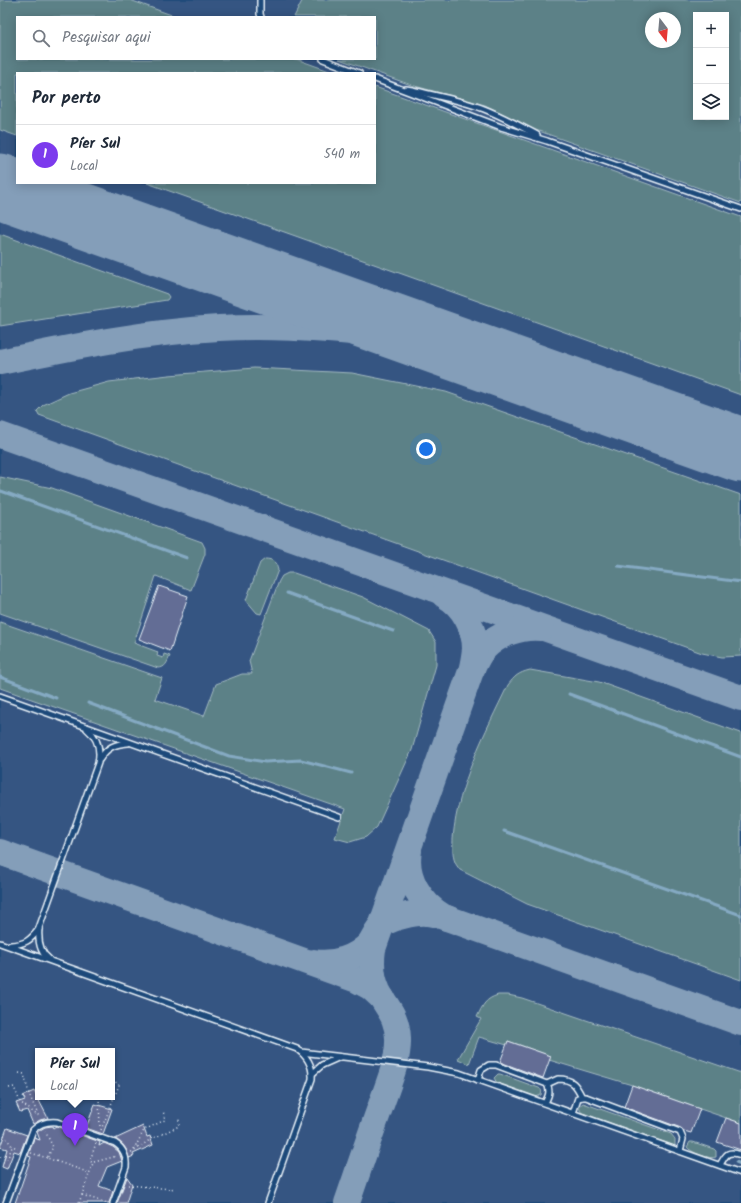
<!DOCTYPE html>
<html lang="pt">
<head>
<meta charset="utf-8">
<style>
  body { margin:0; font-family:Kalam,sans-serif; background:#f6f6f7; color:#1f2937 }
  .controls { position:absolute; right:12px; top:12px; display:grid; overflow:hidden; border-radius:0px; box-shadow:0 2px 10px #0003 }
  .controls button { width:36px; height:36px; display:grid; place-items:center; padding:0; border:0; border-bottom:1px solid #e0e1e3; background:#fff; color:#1f2937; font:20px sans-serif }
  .compass { position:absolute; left:645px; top:12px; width:36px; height:36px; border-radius:50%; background:#fff; box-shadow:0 2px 10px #0003; rotate:164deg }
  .you { position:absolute; left:426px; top:449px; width:14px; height:14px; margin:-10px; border:3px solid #fff; border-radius:50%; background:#1a73e8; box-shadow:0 0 0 6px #1a73e833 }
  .badge { display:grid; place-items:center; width:26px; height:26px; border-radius:50%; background:#7c3aed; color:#fff; font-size:13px; font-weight:700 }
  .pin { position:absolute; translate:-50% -33px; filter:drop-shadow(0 1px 2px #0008) }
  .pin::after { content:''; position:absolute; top:21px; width:14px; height:12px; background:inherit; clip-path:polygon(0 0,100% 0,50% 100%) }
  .popup { position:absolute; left:35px; top:1048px; width:80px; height:52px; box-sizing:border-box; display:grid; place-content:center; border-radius:0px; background:#fff; filter:drop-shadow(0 1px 3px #0005); font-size:13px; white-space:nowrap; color:#747a83 }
  .popup b { font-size:15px; color:#1f2937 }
  .popup::after { content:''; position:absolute; left:50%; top:100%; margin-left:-8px; border:8px solid transparent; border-top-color:#fff }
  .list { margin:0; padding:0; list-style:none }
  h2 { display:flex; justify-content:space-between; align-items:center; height:52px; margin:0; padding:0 16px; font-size:17px }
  h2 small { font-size:13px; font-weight:400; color:#747a83 }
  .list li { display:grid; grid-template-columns:26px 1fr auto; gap:12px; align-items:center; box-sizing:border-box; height:60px; padding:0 16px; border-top:1px solid #e0e1e3 }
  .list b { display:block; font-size:15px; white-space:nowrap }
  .list p { margin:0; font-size:13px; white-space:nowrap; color:#747a83 }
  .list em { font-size:13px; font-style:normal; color:#747a83 }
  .icon { flex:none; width:22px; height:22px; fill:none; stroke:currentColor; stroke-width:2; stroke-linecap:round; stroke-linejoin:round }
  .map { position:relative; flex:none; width:741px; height:1203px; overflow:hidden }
  .search { position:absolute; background:#fff; box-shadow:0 2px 10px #0003; left:16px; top:16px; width:360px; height:44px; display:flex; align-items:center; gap:10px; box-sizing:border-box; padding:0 14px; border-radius:0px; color:#747a83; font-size:15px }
  .panel { position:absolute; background:#fff; box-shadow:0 2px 10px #0003; left:16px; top:72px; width:360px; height:112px; border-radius:0px }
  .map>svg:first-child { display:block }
  .built { fill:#345482; fill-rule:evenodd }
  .green { fill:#5c8187; stroke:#a2b9c0; fill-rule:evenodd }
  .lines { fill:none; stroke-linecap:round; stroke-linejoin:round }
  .stream { stroke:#85aac3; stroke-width:3 }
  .taxiway { stroke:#849eb9; stroke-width:26 }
  .runway { stroke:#849eb9; stroke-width:65 }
  .building { fill:#646d95; stroke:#e8f1f8 }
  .service-casing { stroke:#e8f1f8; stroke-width:8 }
  .path { stroke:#e8f1f8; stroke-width:1.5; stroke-dasharray:1 3; stroke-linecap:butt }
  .service { stroke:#1f4a7a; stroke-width:5 }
</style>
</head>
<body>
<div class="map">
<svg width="741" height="1203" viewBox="0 0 741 1203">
  <rect width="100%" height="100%" fill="#1f4a7a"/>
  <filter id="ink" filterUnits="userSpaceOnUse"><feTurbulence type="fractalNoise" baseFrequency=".025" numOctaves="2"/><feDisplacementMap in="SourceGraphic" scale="8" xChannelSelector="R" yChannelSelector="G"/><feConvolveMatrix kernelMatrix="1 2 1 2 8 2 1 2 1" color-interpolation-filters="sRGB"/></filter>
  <g filter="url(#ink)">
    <path class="built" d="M0,0H741V1203H0ZM696,15H726V117H696ZM17,17H375V59H17ZM651,18H675V42H651ZM17,73H375V183H17ZM38,1051H112V1097H38Z"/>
    <g class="green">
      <path d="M0,0H130L177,17H17V59H296L335,73H17V136L0,130Z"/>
      <path d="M300,0H741V203L536,130L485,105L411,85L339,59H375V17H294L302,1ZM696,15H726V117H696ZM651,18H675V42H651Z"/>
      <path d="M375,87L741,217V395L147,183H375Z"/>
      <path d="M0,234L167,294L169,297L167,300L0,326Z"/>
      <path d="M254,368L352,373L446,392L741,495V656L722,657L702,653L39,415L37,411L43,405L69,393L109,382L169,375Z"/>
      <path d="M0,477L52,488L202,542L205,548V554L191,590L156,576L134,643L158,652L157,656L163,658L164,654L170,656C167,662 166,668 158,668L0,613Z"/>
      <path d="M265,559C273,559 276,562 278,570L261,614L257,613L246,600L260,563Z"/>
      <path d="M288,573H294L363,597L429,631L436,642V665L412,750L377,827L366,837L350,842L335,838L345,809L0,688V622L162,678L155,699L204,716L216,684L242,674H252L249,661L279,581L282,576Z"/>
      <path d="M530,670L599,682L741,733V980L527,904L460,870C458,867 456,865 455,862C452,855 453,845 453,838C458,783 485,733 508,685C515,676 518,673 530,670Z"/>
      <path d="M498,995H508L522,998L741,1073V1123L700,1109L632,1085L549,1060L551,1056L508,1041L507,1045L479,1037L469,1064L458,1059L481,1019L477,1017C483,1005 485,999 498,995Z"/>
      <path d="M498,1074H500L539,1088C542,1090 542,1092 541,1095L536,1097L497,1083L494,1078Z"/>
      <path d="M583,1103L671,1134L675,1139V1146L582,1113C579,1109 578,1106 583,1103Z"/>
      <path d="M690,1142H693L714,1149L716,1151V1157C710,1160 690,1152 687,1147Z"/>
    </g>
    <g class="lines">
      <g class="stream">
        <path d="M1,491L187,558"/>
        <path d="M618,566L741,582"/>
        <path d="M287,593L393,631"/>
        <path d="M0,677L56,698"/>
        <path d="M569,694L741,757"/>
        <path d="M88,703L229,756L265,762L301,760L351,773"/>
        <path d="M504,831L741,915"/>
        <path d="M0,864L48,880"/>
        <path d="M736,1162L741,1164"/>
      </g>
      <g class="taxiway">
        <path d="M0,362C72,347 145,332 219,328C293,324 366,333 440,342"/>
        <path d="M0,435L741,698"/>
        <path d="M472,669C475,663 478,655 483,650C497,634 521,626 541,628"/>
        <path d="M409,851C404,877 421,904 444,917L741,1023"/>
        <path d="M0,852L357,980L370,987L382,998"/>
        <path d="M314,962C335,965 356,958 370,943C374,937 377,929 382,925C390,918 416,912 426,913C433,913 440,916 447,918"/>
        <path d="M347,1203C358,1171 369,1138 381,1105C388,1084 399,1060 398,1038C397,1015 387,1009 378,991C372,978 371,963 373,949L471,671C473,664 474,657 475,649C475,628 463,605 444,595"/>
      </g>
      <path class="runway" d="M0,186L741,450"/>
    </g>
    <g class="building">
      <path d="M159,586L188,596L170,651L139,639Z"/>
      <path d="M508,1041L551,1056L543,1078L500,1062Z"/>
      <path d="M632,1085L700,1109L691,1133L684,1131L681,1128L624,1107Z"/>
      <path d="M34,1091L48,1118L40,1120L33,1124L27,1110L20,1112L16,1103L25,1100L23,1096Z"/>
      <path d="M95,1104L112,1109L103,1134L86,1128Z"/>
      <path d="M726,1118L741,1123V1150L717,1142Z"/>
      <path d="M52,1126L53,1128L56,1126L100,1142L99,1146L104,1143L113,1147L119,1152L122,1161L107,1167L99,1186L113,1191L109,1203H15L31,1157L28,1156L34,1138L40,1140L37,1132L45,1127Z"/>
      <path d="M143,1126L147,1137L150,1136L153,1145L133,1154L134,1156L129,1158L127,1151L123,1145L115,1139Z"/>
      <path d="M7,1128L27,1135L20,1153L14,1151L7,1169L2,1167L7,1149L0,1147Z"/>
      <path d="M127,1177L132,1184L126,1203H117Z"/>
    </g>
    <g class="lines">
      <g class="service-casing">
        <g id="service">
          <path d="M260,0V14L261,17"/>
          <path d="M323,59L359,73"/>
          <path d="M375,79L501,127L547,141L741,209"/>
          <path d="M406,89L412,90C436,96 461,100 484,109C502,116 520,126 537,135"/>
          <path d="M0,696L339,817"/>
          <path d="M100,759C107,747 115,744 128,743"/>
          <path d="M0,943L297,1049C307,1056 313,1066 312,1079L268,1203"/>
          <path d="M11,945C25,944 30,941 39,929"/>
          <path d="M49,959C39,952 38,940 39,928L98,763C101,749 98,738 87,729"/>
          <path d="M301,1052L428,1067L459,1073L741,1173"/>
          <path d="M312,1074L322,1065L340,1057"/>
          <path d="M478,1080L481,1070L489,1065H496L547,1084C551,1091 548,1097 545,1103"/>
          <path d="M547,1084L558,1079C573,1079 576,1085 582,1097"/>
          <path d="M573,1113L578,1098L582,1097H586L680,1132L683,1139L680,1151"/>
          <path d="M720,1165C726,1154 728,1150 741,1155"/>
          <path d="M6,1203L33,1130C40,1123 47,1121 57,1122L115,1143C123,1148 127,1157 126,1167L113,1203"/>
        </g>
      </g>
      <g class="path">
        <path d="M19,1073L24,1074L29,1094L39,1117"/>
        <path d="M9,1088L14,1087L20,1102L38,1116"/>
        <path d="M99,1097L100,1129"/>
        <path d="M101,1130L119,1085L113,1080"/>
        <path d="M45,1131L53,1147L47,1158L90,1173"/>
        <path d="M0,1134L4,1135L12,1146L18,1148"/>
        <path d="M134,1150L144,1130L165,1120L163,1110"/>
        <path d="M131,1152L134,1151L151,1139L179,1126V1119"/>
        <path d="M31,1153L47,1158"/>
        <path d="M0,1157L7,1160L12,1147"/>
        <path d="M94,1162L117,1156"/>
        <path d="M128,1185L171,1189L175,1188"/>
        <path d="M82,1195L107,1203"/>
        <path d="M79,1203L93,1163L90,1161L96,1143"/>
      </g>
      <use href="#service" class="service"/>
    </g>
  </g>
</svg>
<div class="controls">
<button>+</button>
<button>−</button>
<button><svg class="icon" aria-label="layers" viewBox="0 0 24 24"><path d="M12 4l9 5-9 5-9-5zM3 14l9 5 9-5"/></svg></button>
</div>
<svg class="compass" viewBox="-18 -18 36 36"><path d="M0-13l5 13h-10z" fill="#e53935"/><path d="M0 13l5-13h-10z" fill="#747a83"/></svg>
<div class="you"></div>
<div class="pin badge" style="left:75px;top:1146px">1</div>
<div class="popup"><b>Píer Sul</b>Local</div>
<div class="search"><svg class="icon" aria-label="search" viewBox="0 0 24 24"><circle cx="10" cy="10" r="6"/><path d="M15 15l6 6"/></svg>Pesquisar aqui</div>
<section class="panel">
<h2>Por perto<small></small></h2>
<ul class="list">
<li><span class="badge">1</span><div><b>Píer Sul</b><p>Local</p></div><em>540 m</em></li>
</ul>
</section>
</div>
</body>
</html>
